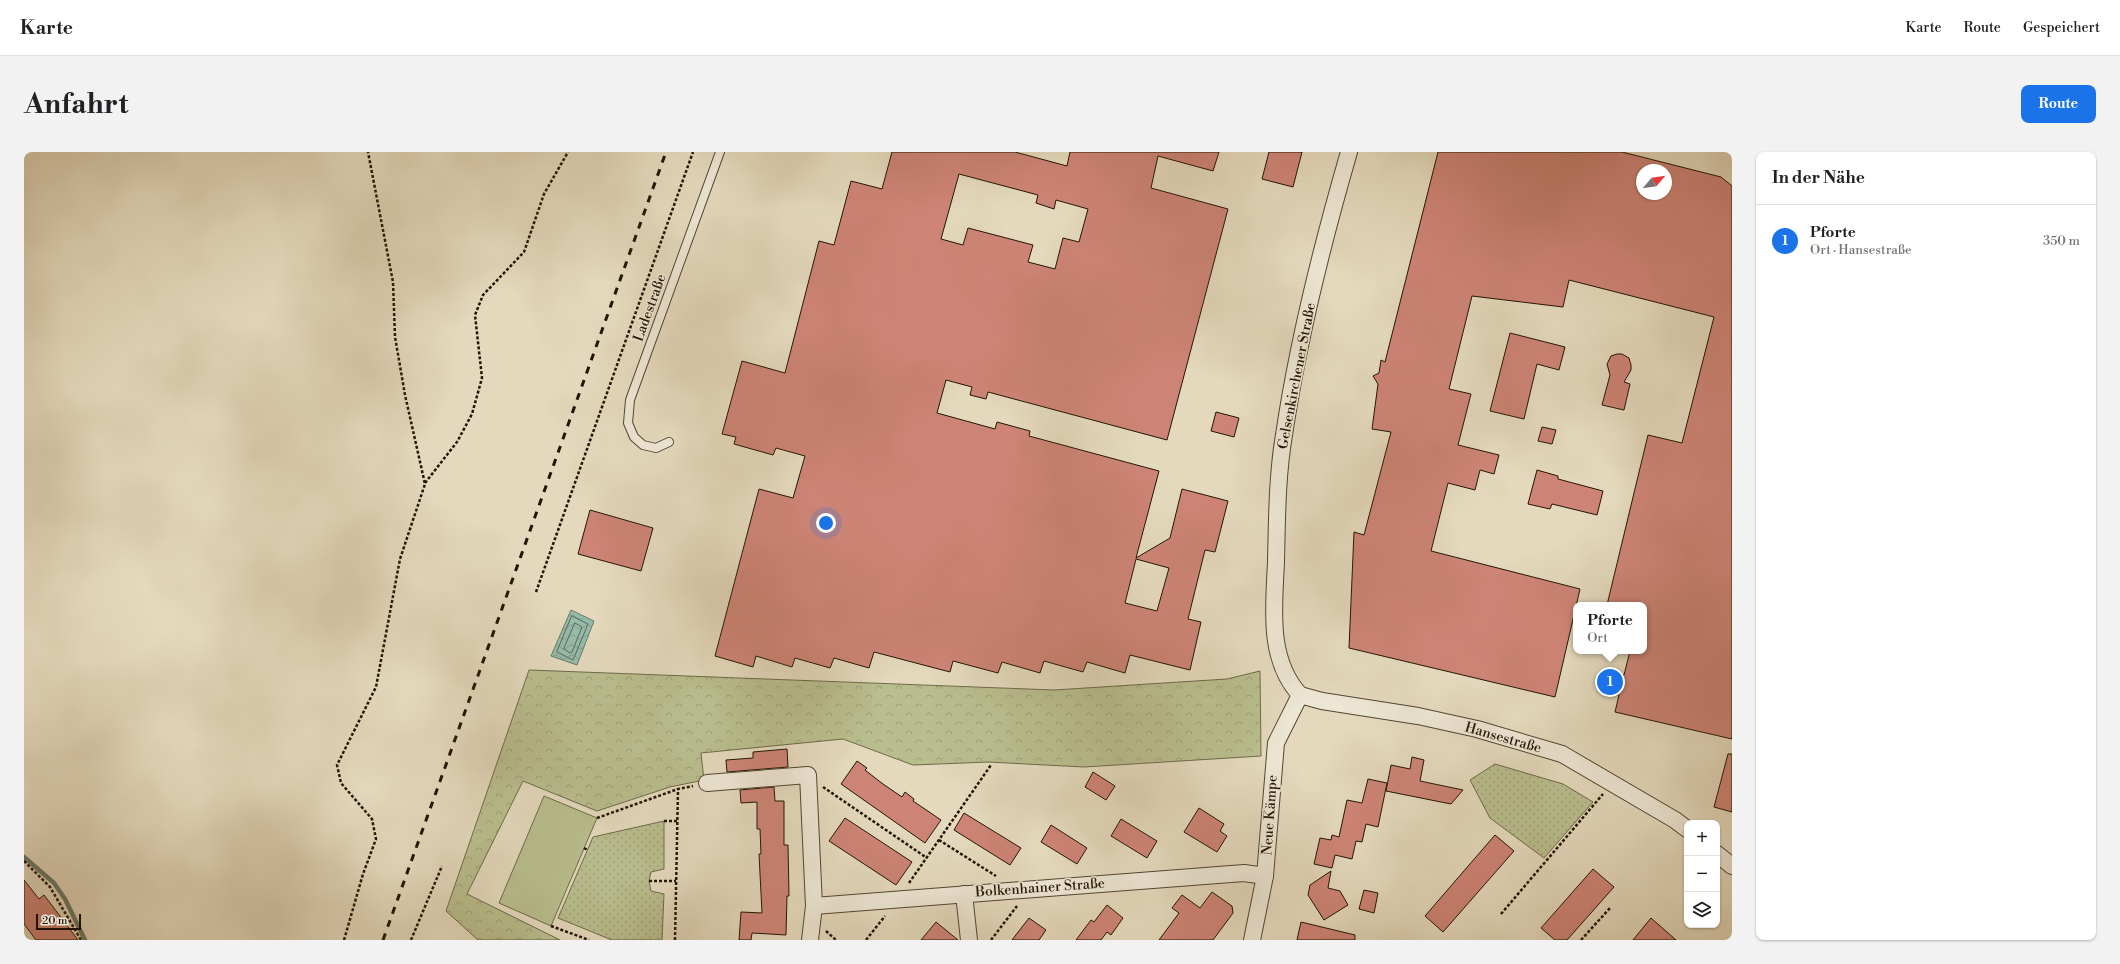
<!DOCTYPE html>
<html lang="de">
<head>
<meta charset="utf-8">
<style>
  body { margin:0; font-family:"Libre Bodoni",serif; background:#f2f2f2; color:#202124 }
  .controls { position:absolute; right:12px; bottom:12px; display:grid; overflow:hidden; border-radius:8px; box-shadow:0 1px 3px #0004 }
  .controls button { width:36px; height:36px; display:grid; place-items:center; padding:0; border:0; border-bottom:1px solid #e0e0e0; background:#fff; color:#202124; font:20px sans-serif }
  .compass { position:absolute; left:1612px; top:12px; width:36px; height:36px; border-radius:50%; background:#fff; box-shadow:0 1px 3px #0004; rotate:61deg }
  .scale { position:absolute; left:12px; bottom:10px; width:45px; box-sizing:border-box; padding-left:4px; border:2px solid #221504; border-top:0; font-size:11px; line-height:14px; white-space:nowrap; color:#221504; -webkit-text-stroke:3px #ede6d4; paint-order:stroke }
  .you { position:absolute; left:802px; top:371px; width:14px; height:14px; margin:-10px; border:3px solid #fff; border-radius:50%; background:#1a73e8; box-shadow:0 0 0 6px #1a73e833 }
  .badge { display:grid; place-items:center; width:26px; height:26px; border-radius:50%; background:#1a73e8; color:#fff; font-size:13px; font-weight:700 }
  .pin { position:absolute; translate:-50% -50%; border:2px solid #fff; box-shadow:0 1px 4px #0006 }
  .popup { position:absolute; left:1549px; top:450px; width:74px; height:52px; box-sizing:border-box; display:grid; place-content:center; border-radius:8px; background:#fff; filter:drop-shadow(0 1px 3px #0005); font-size:13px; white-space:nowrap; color:#757577 }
  .popup b { font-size:15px; color:#202124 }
  .popup::after { content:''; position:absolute; left:50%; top:100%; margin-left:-8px; border:8px solid transparent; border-top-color:#fff }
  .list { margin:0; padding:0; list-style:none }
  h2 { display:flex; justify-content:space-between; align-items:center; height:52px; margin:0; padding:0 16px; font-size:17px }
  h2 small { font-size:13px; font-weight:400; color:#757577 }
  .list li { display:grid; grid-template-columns:26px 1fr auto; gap:12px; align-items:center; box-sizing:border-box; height:72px; padding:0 16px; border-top:1px solid #e0e0e0 }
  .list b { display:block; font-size:15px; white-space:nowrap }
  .list p { margin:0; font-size:13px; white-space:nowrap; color:#757577 }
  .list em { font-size:13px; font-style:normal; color:#757577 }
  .icon { flex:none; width:22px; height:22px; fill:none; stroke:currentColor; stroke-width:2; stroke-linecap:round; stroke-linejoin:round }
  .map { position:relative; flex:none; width:1708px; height:788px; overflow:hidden; border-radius:8px }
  header { display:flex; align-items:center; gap:24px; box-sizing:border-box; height:56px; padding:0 20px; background:#fff; border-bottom:1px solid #e0e0e0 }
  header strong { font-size:19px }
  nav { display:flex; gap:22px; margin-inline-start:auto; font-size:14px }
  .intro { display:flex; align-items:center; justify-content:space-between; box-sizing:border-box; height:96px; padding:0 24px }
  h1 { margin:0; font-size:28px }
  .button { padding:10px 18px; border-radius:8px; background:#1a73e8; color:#fff; font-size:14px; font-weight:700 }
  main { display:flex; gap:24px; padding:0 24px }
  aside { flex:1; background:#fff; border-radius:8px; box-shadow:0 1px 3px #0004 }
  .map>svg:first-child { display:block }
  .forest { fill:url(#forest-crowns); stroke:#6e6a49 }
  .park { fill:url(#park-dots); stroke:#6e6a49 }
  .pitch { fill:#b9be8e; stroke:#6e6a49 }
  .water { fill:url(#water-waves); stroke:#687968 }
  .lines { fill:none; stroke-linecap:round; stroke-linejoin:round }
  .shore { stroke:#5c6857; stroke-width:1 }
  .stream { stroke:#687968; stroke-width:4.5 }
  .building { fill:#cd8476; stroke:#221504; fill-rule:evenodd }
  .lane-casing { stroke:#524632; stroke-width:10 }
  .street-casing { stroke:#524632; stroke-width:18 }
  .path { stroke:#221504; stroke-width:2.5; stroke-dasharray:3 2; stroke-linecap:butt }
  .lane { stroke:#ede6d4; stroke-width:8 }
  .street { stroke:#ede6d4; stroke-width:16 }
  .rail { stroke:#221504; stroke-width:3; stroke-dasharray:7 7; stroke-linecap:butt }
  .labels { text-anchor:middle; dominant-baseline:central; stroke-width:3; stroke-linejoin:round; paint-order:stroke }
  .street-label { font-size:14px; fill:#221504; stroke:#ede6d4 }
</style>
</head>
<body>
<header>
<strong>Karte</strong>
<nav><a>Karte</a><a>Route</a><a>Gespeichert</a></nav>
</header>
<div class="intro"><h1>Anfahrt</h1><a class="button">Route</a></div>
<main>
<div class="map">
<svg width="1708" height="788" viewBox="0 0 1708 788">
  <defs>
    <pattern id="forest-crowns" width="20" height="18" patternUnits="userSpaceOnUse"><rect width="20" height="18" fill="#b9be8e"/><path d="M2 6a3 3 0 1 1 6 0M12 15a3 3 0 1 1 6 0" fill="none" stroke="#9fa279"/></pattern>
    <pattern id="park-dots" width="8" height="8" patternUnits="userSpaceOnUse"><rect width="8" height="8" fill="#b9be8e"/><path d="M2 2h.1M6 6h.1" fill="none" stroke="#9fa279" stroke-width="1.8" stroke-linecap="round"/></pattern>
    <pattern id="water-waves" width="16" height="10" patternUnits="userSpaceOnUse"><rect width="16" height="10" fill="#97bbaa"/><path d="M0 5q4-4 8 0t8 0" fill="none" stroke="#82a091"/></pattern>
  </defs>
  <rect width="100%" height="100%" fill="#e4d9bd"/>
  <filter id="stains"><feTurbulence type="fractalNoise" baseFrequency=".005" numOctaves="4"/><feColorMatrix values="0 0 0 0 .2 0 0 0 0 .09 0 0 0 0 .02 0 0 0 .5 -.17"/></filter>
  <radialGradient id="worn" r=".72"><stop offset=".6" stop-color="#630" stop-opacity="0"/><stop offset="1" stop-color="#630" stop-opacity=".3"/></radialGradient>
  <path class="forest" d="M505,518L1030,538L1203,527L1236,519L1237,604L1060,615L964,610L889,613L819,587L677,601L680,628L646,635L573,659L499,629L443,742L536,788H454L422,759Z"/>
  <g class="park">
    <path d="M1471,612L1539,632L1569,650L1520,706L1466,666L1446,628Z"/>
    <path d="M640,669V717L627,720L625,729L627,739L640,742L638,788H588L534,766L569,685Z"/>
  </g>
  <path class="pitch" d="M520,644L573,666L527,774L475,751Z"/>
  <path class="water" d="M547,458L570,469L553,513L527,504Z"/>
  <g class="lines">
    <g class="shore">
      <path d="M548,464L564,472L549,508L533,500Z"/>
      <path d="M551,471L558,475L548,500L546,501L540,497Z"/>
    </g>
    <path class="stream" d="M0,705L30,731L41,747L61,788"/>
  </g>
  <g class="building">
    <path d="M868,0H991L1043,14L1046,0H1195L1189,19L1134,4L1127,36L1204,57L1143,288L964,240L962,247L946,243L948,235L922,228L913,261L971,277L973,270L1006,279L1005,284L1135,319L1112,406L1146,386L1158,337L1204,349L1191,400L1181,398L1164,467L1177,470L1166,518L1106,503L1101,521L1063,510L1059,520L1020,509L1016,521L978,510L974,521L929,509L926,520L850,500L845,516L810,506L806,516L771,506L768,515L732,504L729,515L691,504L735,337L769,346L781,304L752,296L749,303L710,292L712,285L698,282L718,209L761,221L795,89L810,93L827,29L858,37ZM935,22L1014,43L1012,51L1030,57L1032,48L1064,57L1055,90L1039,86L1031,117L1004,110L1009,93L944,76L939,93L917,87ZM1112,407L1145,416L1133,459L1101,451Z"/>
    <path d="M1245,0H1278L1269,35L1238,27Z"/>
    <path d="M1414,0H1598L1697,25L1708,34V587L1591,560L1595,543L1574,538L1579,518L1600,523L1606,499H1620V453H1583L1624,283L1658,291L1690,165L1545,128L1539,155L1448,144L1425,237L1447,242L1434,293L1475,303L1470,322L1456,318L1451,338L1424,331L1407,399L1556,437L1531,545L1325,496L1330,380L1340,383L1367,280L1348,277L1354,232L1349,224L1355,221L1357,208L1361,210ZM1618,18H1642V42H1618Z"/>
    <path d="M1486,181L1541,195L1535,218L1513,212L1500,267L1466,259Z"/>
    <path d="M1593,202H1598L1605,206L1607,213V218L1600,230L1606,232L1600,258L1578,253L1586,223L1583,212L1587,204Z"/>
    <path d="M1192,260L1215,266L1210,285L1187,279Z"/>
    <path d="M1518,275L1532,278L1528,292L1514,289Z"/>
    <path d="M1513,318L1534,324V327L1579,339L1573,363L1528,352L1526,357L1504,352Z"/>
    <path d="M566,358L629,376L617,419L554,402Z"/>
    <path d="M763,597L764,615L703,620L702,608L729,606V600Z"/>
    <path d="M1704,602H1708V660L1690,655Z"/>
    <path d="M1388,605L1400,608L1396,629L1439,638L1427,652L1362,639L1367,613L1386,617Z"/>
    <path d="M833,609L843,616L841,618L859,632L878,645L881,640L890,647L889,649L917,668L901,691L817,632Z"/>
    <path d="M1069,620L1091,634L1082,648L1061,635Z"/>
    <path d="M1344,627L1363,631L1354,675L1342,672L1338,690L1332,689L1328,707L1311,703L1308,716L1290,712L1296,686L1307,688L1308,683L1315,685L1323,648L1338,651Z"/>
    <path d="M750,635L751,649H760V693H764L765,744H763L762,783L728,781L727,788H715L717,760L738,761L735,702H737L736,677H733V650L717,651L716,638Z"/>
    <path d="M1175,656L1200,672L1196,679L1203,684L1193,700L1160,680Z"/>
    <path d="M940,661L997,696L986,713L930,678Z"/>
    <path d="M821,666L888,710L872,733L805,689Z"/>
    <path d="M1097,667L1133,689L1123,706L1087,684Z"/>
    <path d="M1027,673L1063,696L1053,712L1017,690Z"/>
    <path d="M1471,683L1490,699L1419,780L1401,764Z"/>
    <path d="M1569,717L1590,735L1543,788H1531L1517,776Z"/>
    <path d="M1307,719L1304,736L1316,739L1324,753L1300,768L1284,743L1286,733Z"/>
    <path d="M0,728L15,747L20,743L54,788H12L0,772Z"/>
    <path d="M1340,738L1354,741L1350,761L1335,757Z"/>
    <path d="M1188,740L1208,754L1209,761L1189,788H1135L1155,761L1148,756L1158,743L1176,756Z"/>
    <path d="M1083,753L1099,766L1087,783L1083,780L1077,788H1052L1067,768L1070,770Z"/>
    <path d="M1005,766L1022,778L1015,788H988Z"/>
    <path d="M1627,766L1652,788H1609Z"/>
    <path d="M912,770L934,788H897Z"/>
    <path d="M1277,770L1331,783V788H1273Z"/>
  </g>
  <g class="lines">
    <g class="lane-casing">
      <path id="lane" d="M645,290L632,296L619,293L610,285L604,271L606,248L696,0"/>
    </g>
    <g class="street-casing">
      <g id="street">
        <path d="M1276,543C1243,507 1250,455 1252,410C1253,368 1253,324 1260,283C1274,188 1298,93 1325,0"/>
        <path d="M1276,543L1298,549L1394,564L1453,577L1538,602L1651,668L1663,677"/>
        <path d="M683,631L784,623L790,754"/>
        <path d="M1693,702L1708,714"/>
        <path d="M940,742L945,788"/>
        <path d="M786,788L790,754L1220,721L1241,724"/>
        <path d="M1228,788L1241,724L1252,591L1276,543"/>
      </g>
    </g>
    <g class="path">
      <path d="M401,331L433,290L448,262L458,226L451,163L459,143L500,100L520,42L544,0"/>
      <path d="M512,440L669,0"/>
      <path d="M799,635L903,706"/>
      <path d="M573,666L654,637"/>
      <path d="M640,669H653"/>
      <path d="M915,688L972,724"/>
      <path d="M560,696L564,698"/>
      <path d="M0,709L26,735L57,788"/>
      <path d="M625,729H652"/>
      <path d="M885,731L967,613"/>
      <path d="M1477,762L1579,642"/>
      <path d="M527,774L565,788"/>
      <path d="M802,779L812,788"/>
      <path d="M320,788L339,722L352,687L348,667L317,631L313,613L352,535L376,407L401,332L381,243L371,185L369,130L344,0"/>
      <path d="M387,788L418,714"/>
      <path d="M651,788L654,637L669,634"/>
      <path d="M842,788L861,764"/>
      <path d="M967,788L993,754"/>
      <path d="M1557,788L1586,756"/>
    </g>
    <use href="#lane" class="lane"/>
    <use href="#street" class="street"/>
    <path class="rail" d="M359,788L642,0"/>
  </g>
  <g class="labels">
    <g class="street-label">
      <text transform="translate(626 156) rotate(-70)">Ladestraße</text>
      <text transform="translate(1273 224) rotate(-79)">Gelsenkirchener Straße</text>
      <text transform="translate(1479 586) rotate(16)">Hansestraße</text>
      <text transform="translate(1246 663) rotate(-86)">Neue Kämpe</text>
      <text transform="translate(1016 736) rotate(-4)">Bolkenhainer Straße</text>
    </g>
  </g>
  <rect width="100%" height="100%" filter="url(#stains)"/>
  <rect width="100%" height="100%" fill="url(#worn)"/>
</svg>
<div class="controls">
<button>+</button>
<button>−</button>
<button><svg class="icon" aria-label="layers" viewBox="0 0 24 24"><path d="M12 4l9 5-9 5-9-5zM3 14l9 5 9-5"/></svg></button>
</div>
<svg class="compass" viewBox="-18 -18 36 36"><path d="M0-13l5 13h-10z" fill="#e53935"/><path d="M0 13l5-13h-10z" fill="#757577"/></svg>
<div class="scale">20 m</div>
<div class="you"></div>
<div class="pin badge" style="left:1586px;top:530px">1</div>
<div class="popup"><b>Pforte</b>Ort</div>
</div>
<aside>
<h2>In der Nähe<small></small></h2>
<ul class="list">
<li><span class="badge">1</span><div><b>Pforte</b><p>Ort · Hansestraße</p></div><em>350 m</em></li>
</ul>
</aside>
</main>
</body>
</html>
